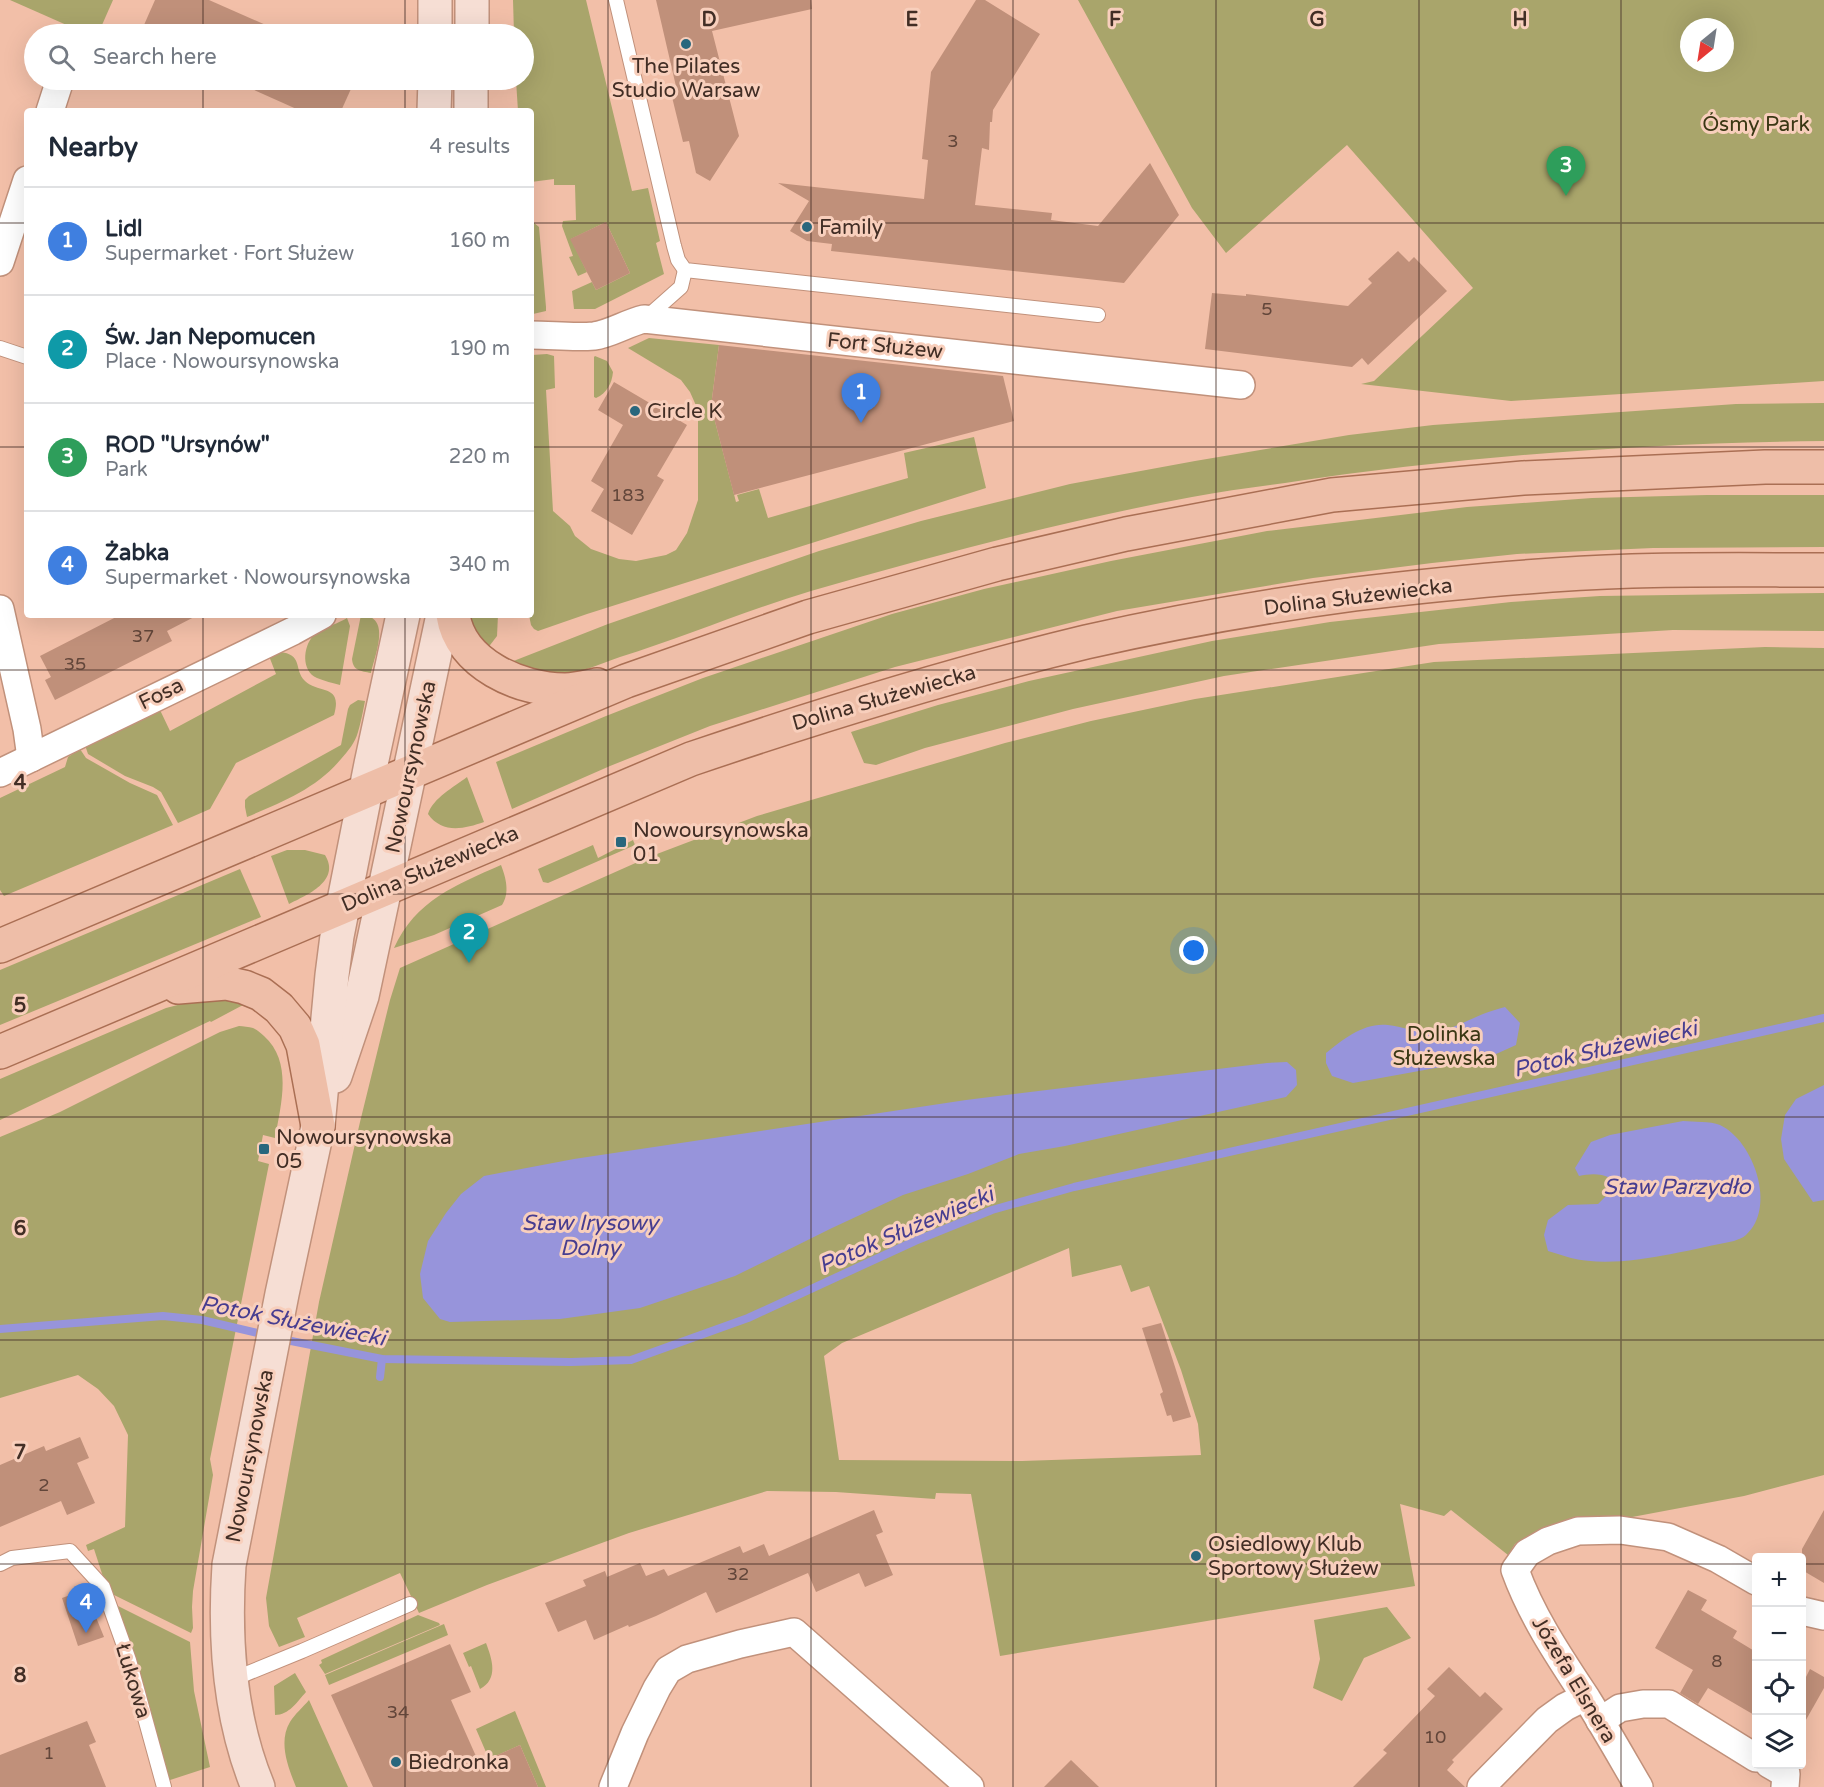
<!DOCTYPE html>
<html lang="en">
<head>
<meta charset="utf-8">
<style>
  body { margin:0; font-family:"Varela Round",sans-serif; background:#f6f6f7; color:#1f2937 }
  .controls { position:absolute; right:18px; bottom:18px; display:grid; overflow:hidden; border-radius:6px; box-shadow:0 6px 24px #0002 }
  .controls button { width:54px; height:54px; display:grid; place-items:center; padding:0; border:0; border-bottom:2px solid #e0e1e3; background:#fff; color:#1f2937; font:30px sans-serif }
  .compass { position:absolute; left:1680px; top:18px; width:54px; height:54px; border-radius:50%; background:#fff; box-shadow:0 6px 24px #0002; rotate:210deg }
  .you { position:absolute; left:1194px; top:951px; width:21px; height:21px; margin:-15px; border:4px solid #fff; border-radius:50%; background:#1a73e8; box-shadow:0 0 0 9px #1a73e833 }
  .badge { display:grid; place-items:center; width:39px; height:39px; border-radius:50%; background:#ea580c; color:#fff; font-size:20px; font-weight:700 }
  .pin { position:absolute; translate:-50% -50px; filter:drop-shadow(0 2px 3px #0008) }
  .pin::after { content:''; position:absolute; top:32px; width:21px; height:18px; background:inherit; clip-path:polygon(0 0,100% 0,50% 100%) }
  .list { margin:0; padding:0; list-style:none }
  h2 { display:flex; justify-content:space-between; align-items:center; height:78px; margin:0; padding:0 24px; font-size:26px }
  h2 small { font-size:20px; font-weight:400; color:#747a83 }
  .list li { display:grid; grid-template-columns:39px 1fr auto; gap:18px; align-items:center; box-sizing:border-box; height:108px; padding:0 24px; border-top:2px solid #e0e1e3 }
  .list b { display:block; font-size:22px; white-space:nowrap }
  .list p { margin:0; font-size:20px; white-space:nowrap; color:#747a83 }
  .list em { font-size:20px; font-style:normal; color:#747a83 }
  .icon { flex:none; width:33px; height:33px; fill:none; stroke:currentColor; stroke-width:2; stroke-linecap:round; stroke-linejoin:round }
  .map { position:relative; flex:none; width:1824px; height:1787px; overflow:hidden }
  .search { position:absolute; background:#fff; box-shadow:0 6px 24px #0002; left:24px; top:24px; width:510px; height:66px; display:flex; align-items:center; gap:15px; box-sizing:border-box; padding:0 21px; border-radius:33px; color:#747a83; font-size:22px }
  .panel { position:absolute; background:#fff; box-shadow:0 6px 24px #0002; left:24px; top:108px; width:510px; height:510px; border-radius:6px }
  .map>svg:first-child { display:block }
  .green { fill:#a9a56b; fill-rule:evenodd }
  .water { fill:#9794db }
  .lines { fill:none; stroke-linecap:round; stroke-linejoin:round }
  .stream { stroke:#9794db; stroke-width:8 }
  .building { fill:#c0907a }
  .lane-casing { stroke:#c1917b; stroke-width:16 }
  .street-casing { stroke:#c1917b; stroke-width:30 }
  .secondary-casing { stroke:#c1917b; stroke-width:36 }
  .primary-casing { stroke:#aa6f54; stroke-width:36 }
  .lane { stroke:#fff; stroke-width:14 }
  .street { stroke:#fff; stroke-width:27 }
  .secondary { stroke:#f6ded4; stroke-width:33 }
  .primary { stroke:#eebea8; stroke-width:33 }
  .grid { fill:none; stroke:#422e25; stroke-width:1.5; stroke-opacity:0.55 }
  .poi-dot { fill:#29677d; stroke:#f8cfbc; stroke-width:2 }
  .labels { text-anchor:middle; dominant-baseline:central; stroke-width:6; stroke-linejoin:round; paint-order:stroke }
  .number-label { font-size:18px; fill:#62463a }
  .poi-label { font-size:21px; fill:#422e25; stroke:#f8cfbc; text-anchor:start }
  .park-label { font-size:21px; fill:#3a3714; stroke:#f8cfbc }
  .street-label { font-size:21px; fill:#422e25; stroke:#f8cfbc }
  .water-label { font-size:22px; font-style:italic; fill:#473d90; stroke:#f8cfbc }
  .grid-label { font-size:20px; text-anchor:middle; font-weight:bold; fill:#422e25; stroke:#f8cfbc; stroke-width:6; stroke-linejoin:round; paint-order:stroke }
</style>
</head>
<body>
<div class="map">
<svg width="1824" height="1787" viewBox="0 0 1824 1787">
  <rect width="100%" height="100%" fill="#f2bfa8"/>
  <g class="green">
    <path d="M10,0H113L98,34H87Z"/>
    <path d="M513,0H586L632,191L648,188L660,241L656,243L664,274L595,309H574L572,291L592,282L596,290L630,273L606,222L571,239L587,272L578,276L569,257L573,256L562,226L563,221L576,220L575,185H554V179L531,182V111H518L516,80H524V34H514Z"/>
    <path d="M1078,0H1824V381L1511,401L1361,384L1374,381L1473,288L1347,145L1226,253L1192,208ZM1689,27H1725V63H1689Z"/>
    <path d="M531,189L533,222L539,227L546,307V311L533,314L531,284Z"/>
    <path d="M649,338L719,345L711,406L736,502L739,501L737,495L759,489L768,518L908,478L904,453L974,437L986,488L587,614L538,631L534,629L531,625L529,615H531V388L532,355L547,354L554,356L555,388L546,390L553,511L570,526L575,536L591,549L619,559L636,561L666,555L676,550L687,533L698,500V410L690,392L681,380L628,348Z"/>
    <path d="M595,356L607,361L613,372C612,383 607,393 596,398L594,397V357Z"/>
    <path d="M1824,403V441C1644,443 1463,456 1285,483C1254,487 1223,491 1192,497C1063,521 937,555 811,591C747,610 684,637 620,657C600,664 576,675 555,676C534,676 528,673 511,662L608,624L819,551L921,521L1070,484L1195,461L1349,435L1433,425L1736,404Z"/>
    <path d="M1707,495H1824V547L1653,548L1517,554L1432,563L1313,578L1117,611L895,667L710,726L610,766L512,809L496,762L606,716L703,678L892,614L984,589L1111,561L1267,531L1467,507L1592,498Z"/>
    <path d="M1824,593V631L1673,630L1439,644L1224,676L1073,709L925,748L876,765L864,763L851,732L938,705L1029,681L1212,641L1330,622L1511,602L1600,596Z"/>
    <path d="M361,615C392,616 375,655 371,673C361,671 353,671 352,659Z"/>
    <path d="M465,615H498L497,636L484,653Z"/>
    <path d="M347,618L350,626L340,685C333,683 324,681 317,678C301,671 303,647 313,636C319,630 339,623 347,618Z"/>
    <path d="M1765,647L1824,648V1475L1744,1496L1531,1536L1515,1544L1508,1555L1451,1510L1444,1516L1400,1504L1415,1586L1000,1656L971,1494L936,1493L935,1499L836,1492L767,1491L629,1533L487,1585L419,1613L400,1573L297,1618L305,1637L279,1647L269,1626L266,1598L319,1302L360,1122L390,1000L400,968L649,857L757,816L1005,743L1091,721L1195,699L1434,662ZM1069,1248L1072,1277L1121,1265L1131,1292L1149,1286L1181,1370L1198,1424L1201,1455L1022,1461L839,1460L824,1356L842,1343Z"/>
    <path d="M279,652C304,654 293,669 305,681C319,694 343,684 334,715L236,763L210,809L178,823L161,792L153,787L125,776L88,754L85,745L160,710L170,731L276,674L269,656Z"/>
    <path d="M358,700L365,701C363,711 361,722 358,732C355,743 348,751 341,759C316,789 282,802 247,817L245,807V800L249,796L341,745L348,709L350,705Z"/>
    <path d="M80,749L86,758L130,783L157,795L173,825L4,896L0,890V798L65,767L68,757Z"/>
    <path d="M467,777L484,822C464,829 442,834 428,814C433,798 454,787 467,777Z"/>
    <path d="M633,840L635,845L548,883L543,882L538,869L593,845L598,858Z"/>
    <path d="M287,850H305L325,855C341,881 307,895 289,904L271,856Z"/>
    <path d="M501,865C506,878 510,893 502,905L434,935L394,948C416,900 456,885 501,865Z"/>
    <path d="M240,869L261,917L0,1025V970Z"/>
    <path d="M220,997L249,1005L247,1006L243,1005L211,1022L210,1021L0,1120V1079L166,1008L197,1000Z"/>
    <path d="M239,1026C243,1026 249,1027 253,1028C257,1030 261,1033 264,1036C293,1062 281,1104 275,1138L263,1135L258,1161L269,1164L210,1459L213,1475L193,1591L192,1607L193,1628L191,1633L108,1592L94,1549L88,1551L86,1545L125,1527L128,1435L114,1406L98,1389L78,1375L0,1398V1137L60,1112L220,1032Z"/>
    <path d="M118,1606L190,1642L194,1691L210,1767L164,1782L166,1774Z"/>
    <path d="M1387,1607L1411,1638L1364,1658L1342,1701L1313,1688L1320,1659L1314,1620Z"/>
    <path d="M418,1615L439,1623L440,1625L325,1674L319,1665L322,1663L321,1660Z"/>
    <path d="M444,1624L448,1635L329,1685L325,1675Z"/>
    <path d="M486,1643C492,1659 499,1679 480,1689L471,1666L469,1667L463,1653Z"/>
    <path d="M295,1673L306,1692C297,1702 289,1715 275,1715L274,1686Z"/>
    <path d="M309,1700L348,1787H296C288,1767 278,1742 290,1722C295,1714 303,1707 309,1700Z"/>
    <path d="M515,1711L546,1787H538L520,1745L489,1759L476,1729Z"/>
  </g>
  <g class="water">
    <path d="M1505,1007L1520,1023L1516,1045L1485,1059L1353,1083L1332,1076L1326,1063V1053C1343,1039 1365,1022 1388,1025C1405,1027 1422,1035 1439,1031C1455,1028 1468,1020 1483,1014C1490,1011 1498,1009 1505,1007Z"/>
    <path d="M1287,1062L1296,1070L1297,1085L1286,1097L1065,1146L1019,1154L968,1174L903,1195L832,1228L735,1276L640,1308L560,1319L450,1322L440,1319L423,1298L420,1274L428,1241L446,1213L461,1194L484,1176L574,1159L966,1100L1267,1063Z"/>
    <path d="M1824,1085V1200L1813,1202L1784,1159L1781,1139L1785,1115L1796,1099Z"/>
    <path d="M1683,1121C1694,1122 1710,1121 1720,1125C1754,1141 1777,1208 1746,1235C1743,1238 1738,1239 1734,1241C1686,1250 1619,1270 1571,1258C1563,1256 1556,1253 1548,1251L1544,1235L1548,1220L1568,1205L1598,1204L1610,1192V1178C1600,1173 1589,1174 1579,1176L1575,1168L1591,1142L1610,1135Z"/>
  </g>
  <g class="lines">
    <g class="stream">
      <path d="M0,1329L163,1316L202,1320L266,1335"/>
      <path d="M281,1339L382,1359L571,1362L631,1360L748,1318L915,1241L992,1210L1074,1187L1824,1018"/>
      <path d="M380,1377L382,1359"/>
    </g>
  </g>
  <g class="building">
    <path d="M155,0H209L286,34H140Z"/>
    <path d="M656,0H811L812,9L712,31L739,136L710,181L696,173L689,141L683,142L672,97L678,95Z"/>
    <path d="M976,0H985L1040,34L993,110L992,122H990L989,150L982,148L975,205L1052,213L1051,220L1098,226L1150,163L1179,215L1124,283L831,251L832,244L807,241L790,231L809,201L778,183L924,199L928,160L922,159L931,72Z"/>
    <path d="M232,80H355L341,111H301Z"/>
    <path d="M606,222L630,273L596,290L570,239Z"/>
    <path d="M1398,251L1409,262L1414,257L1447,291L1368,365L1362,358L1352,367L1205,349L1212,293L1246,296V294L1348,306L1372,283L1368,279Z"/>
    <path d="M719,345L1003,376L1014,421L734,495L711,406Z"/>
    <path d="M614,382L687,425L657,476L664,480L632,535L591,511L604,489L591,481L623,425L598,410Z"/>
    <path d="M120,615H198L167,631L172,641L55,700L45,680L51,677L40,656Z"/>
    <path d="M1161,1323L1191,1417L1173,1422L1171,1415L1167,1416L1160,1394L1163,1392L1142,1328Z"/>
    <path d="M80,1437L89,1458L77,1463L95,1503L67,1515L61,1501L0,1527V1465L44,1446L46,1451Z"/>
    <path d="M874,1510L883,1532L876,1535L893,1575L865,1587L859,1573L816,1592L808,1573L716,1613L706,1592L656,1616L629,1627L628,1625L594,1640L586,1620L558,1632L545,1603L586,1586L583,1580L605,1571L607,1577L640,1563L646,1576L664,1569L668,1576L740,1546L743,1553L764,1544L769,1556Z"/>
    <path d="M1824,1510V1583L1802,1570V1549Z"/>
    <path d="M1688,1590L1707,1600L1701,1610L1737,1631L1733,1638L1756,1652V1716L1708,1688L1698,1704L1680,1693L1693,1670L1655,1648Z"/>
    <path d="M76,1593L89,1600L104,1637L78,1646L62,1598Z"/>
    <path d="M450,1644L471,1692L451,1700L479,1763L520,1745L538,1787H373L331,1695Z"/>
    <path d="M1449,1667L1480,1697L1485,1692L1503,1709L1452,1760L1454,1762L1447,1770L1465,1787H1353L1387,1753L1383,1750L1435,1696L1427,1689Z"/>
    <path d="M1810,1669L1824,1677V1688L1802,1727V1685Z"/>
    <path d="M87,1721L96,1742L89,1745L106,1787H0V1755Z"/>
    <path d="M1071,1760L1099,1787H1044Z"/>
  </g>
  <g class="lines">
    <g class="lane-casing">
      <g id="lane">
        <path d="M616,0L674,246L678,260L685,270L1098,315"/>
        <path d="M646,318L681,287L685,270"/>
        <path d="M0,348L27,357"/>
        <path d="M0,1564L12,1558L70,1551L103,1587L129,1660L164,1787"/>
        <path d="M231,1680L302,1651L410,1604"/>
      </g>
    </g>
    <g class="street-casing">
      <g id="street">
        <path d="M50,111L60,80"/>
        <path d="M0,262L27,180"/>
        <path d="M531,335C552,335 573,338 594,336C610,334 627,323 644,319L1241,385"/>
        <path d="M0,609L27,729L31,758"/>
        <path d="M0,773L293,631L322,615"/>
        <path d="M1802,1611L1824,1616"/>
        <path d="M1600,1721L1620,1708L1643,1704H1669L1756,1758"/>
        <path d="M1769,1764L1786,1774L1785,1787"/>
        <path d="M613,1787L635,1733L657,1688L668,1670L687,1659L740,1644L794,1632L970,1787"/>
        <path d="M1481,1787L1547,1720L1565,1707L1585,1697"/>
        <path d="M1639,1787C1622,1758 1605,1728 1587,1699C1560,1658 1532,1617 1515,1570L1527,1553L1548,1541L1578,1531L1620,1530L1668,1537L1718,1559L1756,1581"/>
      </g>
    </g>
    <g class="secondary-casing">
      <g id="secondary">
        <path d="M435,0V34"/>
        <path d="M472,0V34"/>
        <path d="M434,111L435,80"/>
        <path d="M471,111V80"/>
        <path d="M335,1076L362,996L443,615"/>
        <path d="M258,1787C229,1717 224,1640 229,1565L282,1294L318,1126L332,975L337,936L371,764L403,615"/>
      </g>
    </g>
    <g class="primary-casing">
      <g id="primary">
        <path d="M453,615C460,664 520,690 565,690C575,690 587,687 597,685"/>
        <path d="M0,946L626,681L808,617L997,564L1126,534L1332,495L1523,478L1765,467H1824"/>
        <path d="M178,987L226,983L244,987L261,994L279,1008L295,1027L303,1045L318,1126"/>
        <path d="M0,1052L691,759C821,715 953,674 1086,642C1174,622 1265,606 1355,594C1447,583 1540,574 1632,571C1696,569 1760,570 1824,570"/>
      </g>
    </g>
    <use href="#lane" class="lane"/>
    <use href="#street" class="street"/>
    <use href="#secondary" class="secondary"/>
    <use href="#primary" class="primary"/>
  </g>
  <path class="grid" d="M203,0V34M405,0V34M608,0V1787M811,0V1787M1013,0V1787M1216,0V1787M1419,0V1787M1621,0V1787M203,80V111M405,80V111M0,223H27M531,223H1824M0,447H27M531,447H1824M203,615V1787M405,615V1787M0,670H1824M0,894H1824M0,1117H1824M0,1340H1824M0,1564H1756M1802,1564H1824"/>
  <g class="poi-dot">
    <circle cx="686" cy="44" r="6"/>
    <circle cx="807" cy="227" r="6"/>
    <circle cx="635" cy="411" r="6"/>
    <rect x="615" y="836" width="12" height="12" rx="3"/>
    <rect x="258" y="1143" width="12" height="12" rx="3"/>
    <circle cx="1196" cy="1556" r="6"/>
    <circle cx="396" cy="1762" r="6"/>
  </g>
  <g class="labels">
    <g class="number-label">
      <text x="953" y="141">3</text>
      <text x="1267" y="309">5</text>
      <text x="628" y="495">183</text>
      <text x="143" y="636">37</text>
      <text x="75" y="664">35</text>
      <text x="44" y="1485">2</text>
      <text x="738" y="1574">32</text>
      <text x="1717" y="1661">8</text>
      <text x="398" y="1712">34</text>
      <text x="1435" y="1737">10</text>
      <text x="49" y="1753">1</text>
    </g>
    <g class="poi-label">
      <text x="686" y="66" text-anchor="middle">The Pilates<tspan x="686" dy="24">Studio Warsaw</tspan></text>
      <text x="819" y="227">Family</text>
      <text x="647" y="411">Circle K</text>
      <text x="633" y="830">Nowoursynowska<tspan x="633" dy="24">01</tspan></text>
      <text x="276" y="1137">Nowoursynowska<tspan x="276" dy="24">05</tspan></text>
      <text x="1208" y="1544">Osiedlowy Klub<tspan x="1208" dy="24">Sportowy Służew</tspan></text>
      <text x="408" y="1762">Biedronka</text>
    </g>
    <g class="park-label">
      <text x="1756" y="124">Ósmy Park</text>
      <text x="1444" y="1034">Dolinka<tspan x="1444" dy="24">Służewska</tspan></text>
    </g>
    <g class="street-label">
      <text transform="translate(885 346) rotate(6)">Fort Służew</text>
      <text transform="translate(1358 597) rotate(-7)">Dolina Służewiecka</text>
      <text transform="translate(161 694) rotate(-26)">Fosa</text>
      <text transform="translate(884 698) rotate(-16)">Dolina Służewiecka</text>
      <text transform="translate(411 767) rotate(-78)">Nowoursynowska</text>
      <text transform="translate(430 869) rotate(-23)">Dolina Służewiecka</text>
      <text transform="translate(250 1456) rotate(-79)">Nowoursynowska</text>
      <text transform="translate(1574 1680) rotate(59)">Józefa Elsnera</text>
      <text transform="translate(133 1681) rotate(73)">Łukowa</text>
    </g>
    <g class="water-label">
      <text transform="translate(1605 1049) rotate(-13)">Potok Służewiecki</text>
      <text x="1677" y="1187">Staw Parzydło</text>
      <text x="590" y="1223">Staw Irysowy<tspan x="590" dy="25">Dolny</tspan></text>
      <text transform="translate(906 1230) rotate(-23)">Potok Służewiecki</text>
      <text transform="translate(293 1321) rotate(11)">Potok Służewiecki</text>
    </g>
  </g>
  <g class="grid-label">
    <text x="709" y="26">D</text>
    <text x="912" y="26">E</text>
    <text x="1115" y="26">F</text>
    <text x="1317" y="26">G</text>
    <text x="1520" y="26">H</text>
    <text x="20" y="789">4</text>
    <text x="20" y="1012">5</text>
    <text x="20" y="1235">6</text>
    <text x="20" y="1459">7</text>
    <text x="20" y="1682">8</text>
  </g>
</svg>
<div class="controls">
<button>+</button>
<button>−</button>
<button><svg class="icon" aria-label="locate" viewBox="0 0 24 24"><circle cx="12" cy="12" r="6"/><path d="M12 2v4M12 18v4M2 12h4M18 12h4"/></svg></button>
<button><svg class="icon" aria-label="layers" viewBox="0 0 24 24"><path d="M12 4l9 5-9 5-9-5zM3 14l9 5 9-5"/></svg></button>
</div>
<svg class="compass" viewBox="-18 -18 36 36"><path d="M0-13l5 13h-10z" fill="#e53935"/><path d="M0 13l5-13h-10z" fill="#747a83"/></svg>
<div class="you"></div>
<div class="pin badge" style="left:861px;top:423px;background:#3f7fe0">1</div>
<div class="pin badge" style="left:469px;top:963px;background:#0f9aa8">2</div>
<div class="pin badge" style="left:1566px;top:196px;background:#2e9e5b">3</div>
<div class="pin badge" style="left:86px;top:1633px;background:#3f7fe0">4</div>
<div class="search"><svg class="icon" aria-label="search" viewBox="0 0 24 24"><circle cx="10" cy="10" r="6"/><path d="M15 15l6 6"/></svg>Search here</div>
<section class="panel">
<h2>Nearby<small>4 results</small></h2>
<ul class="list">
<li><span class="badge" style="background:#3f7fe0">1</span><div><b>Lidl</b><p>Supermarket · Fort Służew</p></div><em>160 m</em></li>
<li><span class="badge" style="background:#0f9aa8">2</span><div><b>Św. Jan Nepomucen</b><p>Place · Nowoursynowska</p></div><em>190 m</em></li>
<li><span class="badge" style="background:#2e9e5b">3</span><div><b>ROD &quot;Ursynów&quot;</b><p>Park</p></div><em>220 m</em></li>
<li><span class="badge" style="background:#3f7fe0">4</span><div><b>Żabka</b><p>Supermarket · Nowoursynowska</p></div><em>340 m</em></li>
</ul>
</section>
</div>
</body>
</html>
